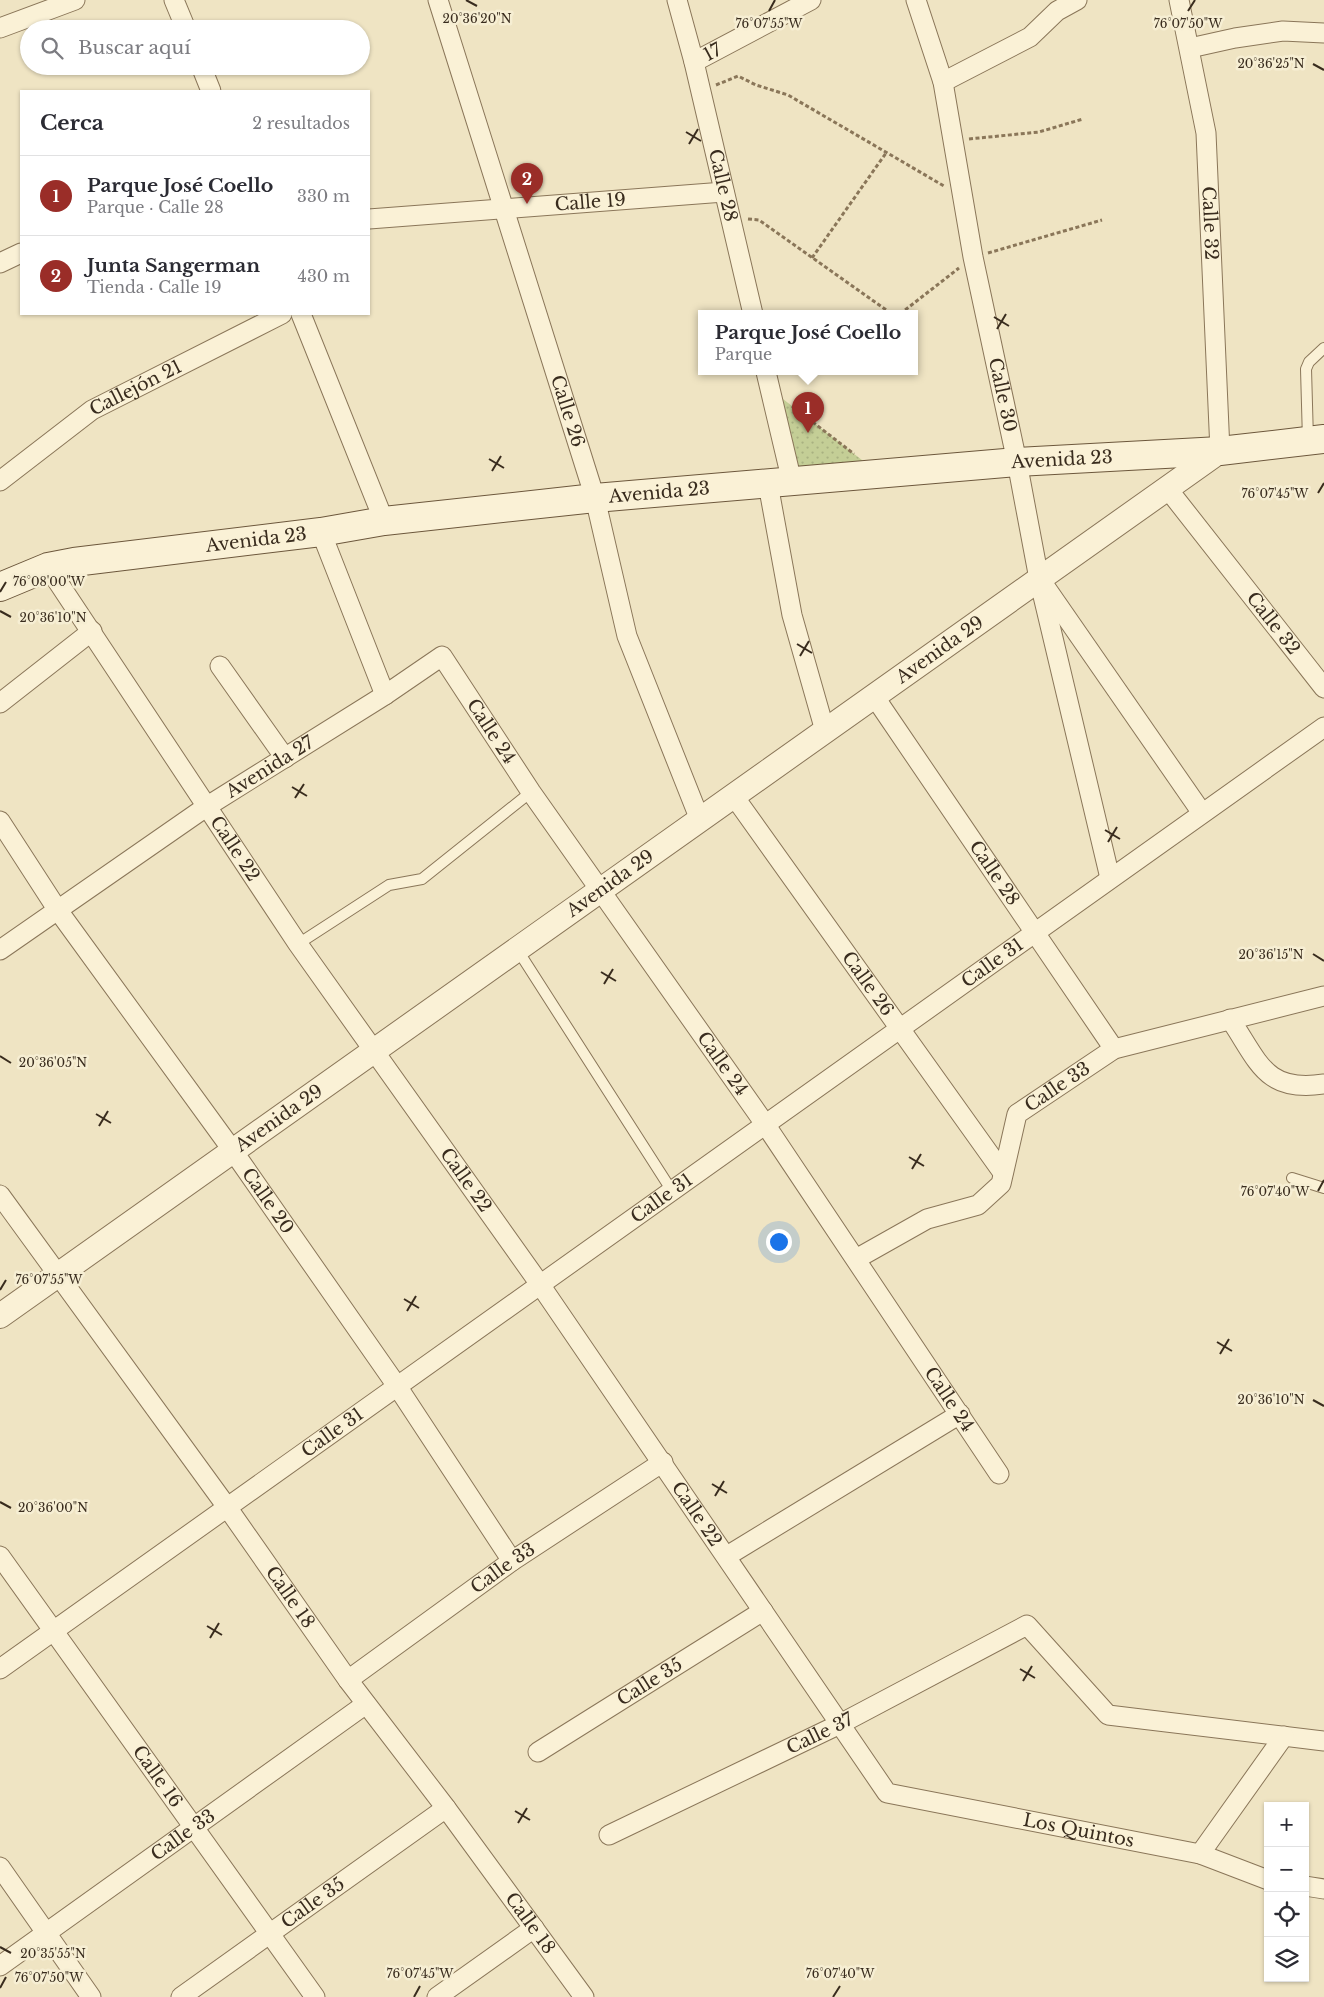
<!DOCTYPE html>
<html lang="es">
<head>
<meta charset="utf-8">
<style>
  body { margin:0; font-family:"Libre Baskerville",serif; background:#f7f7f7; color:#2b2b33 }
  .controls { position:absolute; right:15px; bottom:15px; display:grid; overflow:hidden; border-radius:0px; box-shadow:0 1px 4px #0004 }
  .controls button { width:45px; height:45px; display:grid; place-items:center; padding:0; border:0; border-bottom:1px solid #e1e1e2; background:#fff; color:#2b2b33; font:25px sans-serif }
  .you { position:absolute; left:778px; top:1241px; width:18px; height:18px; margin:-12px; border:4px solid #fff; border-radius:50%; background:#1a73e8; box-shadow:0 0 0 8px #1a73e833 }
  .badge { display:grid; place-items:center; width:32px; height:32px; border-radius:50%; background:#9a2d28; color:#fff; font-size:16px; font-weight:700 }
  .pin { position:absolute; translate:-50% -41px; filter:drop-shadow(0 1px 2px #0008) }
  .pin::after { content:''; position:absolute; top:26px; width:18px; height:15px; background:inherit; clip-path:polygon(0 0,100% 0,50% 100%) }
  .popup { position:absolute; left:698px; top:310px; width:220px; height:65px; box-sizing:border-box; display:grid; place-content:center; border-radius:0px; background:#fff; filter:drop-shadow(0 1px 4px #0005); font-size:16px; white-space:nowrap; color:#7c7c81 }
  .popup b { font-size:19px; color:#2b2b33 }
  .popup::after { content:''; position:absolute; left:50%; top:100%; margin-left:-10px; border:10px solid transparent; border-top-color:#fff }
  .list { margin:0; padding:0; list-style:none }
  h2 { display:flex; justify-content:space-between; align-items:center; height:65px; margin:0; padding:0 20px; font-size:21px }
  h2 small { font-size:16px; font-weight:400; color:#7c7c81 }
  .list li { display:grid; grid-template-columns:32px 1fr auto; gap:15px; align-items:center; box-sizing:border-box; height:80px; padding:0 20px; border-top:1px solid #e1e1e2 }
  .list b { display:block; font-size:19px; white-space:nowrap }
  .list p { margin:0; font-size:16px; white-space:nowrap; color:#7c7c81 }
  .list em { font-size:16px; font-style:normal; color:#7c7c81 }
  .icon { flex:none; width:28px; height:28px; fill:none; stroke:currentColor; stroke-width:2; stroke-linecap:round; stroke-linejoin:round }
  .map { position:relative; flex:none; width:1324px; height:1997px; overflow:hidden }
  .search { position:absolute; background:#fff; box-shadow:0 1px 4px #0004; left:20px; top:20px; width:350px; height:55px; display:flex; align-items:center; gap:12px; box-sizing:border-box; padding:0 18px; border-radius:28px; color:#7c7c81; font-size:19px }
  .panel { position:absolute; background:#fff; box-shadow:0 1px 4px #0004; left:20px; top:90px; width:350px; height:225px; border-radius:0px }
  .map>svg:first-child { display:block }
  .green { fill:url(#green-dots) }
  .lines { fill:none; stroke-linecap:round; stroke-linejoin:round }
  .service-casing { stroke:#8a7659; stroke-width:12 }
  .minor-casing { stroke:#8a7659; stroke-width:21 }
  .tertiary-casing { stroke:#8a7659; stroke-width:26 }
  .secondary-casing { stroke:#6c573c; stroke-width:30 }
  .path { stroke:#8a7659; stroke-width:3; stroke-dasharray:4 2.5; stroke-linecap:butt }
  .service { stroke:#faf1d6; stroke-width:10 }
  .minor { stroke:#faf1d6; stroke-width:19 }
  .tertiary { stroke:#faf1d6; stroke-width:24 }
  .secondary { stroke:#faf1d6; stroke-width:28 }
  .ticks { fill:none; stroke:#392c1e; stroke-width:2 }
  .labels { text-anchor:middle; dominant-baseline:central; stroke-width:5; stroke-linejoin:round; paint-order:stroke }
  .street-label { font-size:18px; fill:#392c1e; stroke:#f6eed3 }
  .ticks-label { font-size:12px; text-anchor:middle; fill:#392c1e; stroke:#f6eed3; stroke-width:5; stroke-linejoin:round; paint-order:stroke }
</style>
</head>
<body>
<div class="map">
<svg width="1324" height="1997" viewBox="0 0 1324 1997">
  <defs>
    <pattern id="green-dots" width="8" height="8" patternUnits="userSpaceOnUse" patternTransform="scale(1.25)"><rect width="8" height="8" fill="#c4ce96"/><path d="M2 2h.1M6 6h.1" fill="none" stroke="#a9b181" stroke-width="1.8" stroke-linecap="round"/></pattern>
  </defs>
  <rect width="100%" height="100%" fill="#efe4c3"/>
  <path class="green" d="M783,399L871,467L796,476Z"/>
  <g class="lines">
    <g class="service-casing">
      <g id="service">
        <path d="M1308,440L1306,369L1309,362L1324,348"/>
        <path d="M298,944L389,885L422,879L531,792"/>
        <path d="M517,949L672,1191"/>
        <path d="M1292,1178L1324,1188"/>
      </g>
    </g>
    <g class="minor-casing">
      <g id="minor">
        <path d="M174,0L186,29"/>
        <path id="s1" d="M438,0L595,498L627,636L700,820"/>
        <path id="s2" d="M677,0L694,62L753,314"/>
        <path id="s3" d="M916,0L943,82L973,257L1017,462L1039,579L1110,878"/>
        <path id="s4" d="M1179,0L1206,133L1220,451"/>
        <path d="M0,28L75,0"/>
        <path d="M1190,48L1235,38L1283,31L1324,33"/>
        <path id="s5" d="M694,62L811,0"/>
        <path d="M201,66L211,91"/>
        <path d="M943,82L1030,37L1057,11L1077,0"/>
        <path id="s6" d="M369,219L724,192"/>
        <path d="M0,263L21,253"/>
        <path d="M301,314L384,521"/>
        <path d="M766,372L792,482"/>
        <path id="s7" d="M0,481L92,410L282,314"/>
        <path d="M768,484L792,615L825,731"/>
        <path id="s8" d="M1167,488L1324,688"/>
        <path d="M321,532L385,695"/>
        <path id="s9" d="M48,567L298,944L539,1283L887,1793L1200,1854L1268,1880"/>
        <path d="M1046,588L1202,813"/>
        <path d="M220,666L285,758"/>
        <path id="s10" d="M874,696L1114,1049"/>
        <path d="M0,703L92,631"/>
        <path id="s11" d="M733,795L1003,1173"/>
        <path id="s12" d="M0,821L57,909L233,1151L397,1386L512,1561"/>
        <path id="s13" d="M0,950L206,807L385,695L442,656L531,792L765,1124L999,1474"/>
        <path d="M1230,1019C1259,1062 1265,1093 1324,1084"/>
        <path id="s14" d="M0,1195L227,1507L348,1680L446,1808L584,1997"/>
        <path id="s15" d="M856,1259L927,1219L978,1205L1001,1184L1017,1114L1114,1049L1324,996"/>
        <path id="s16" d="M0,1556L315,1997"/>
        <path d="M727,1556L960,1414"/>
        <path id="s17" d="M0,1669L1324,727"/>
        <path id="s18" d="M348,1680L512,1561L663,1462"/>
        <path id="s19" d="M538,1752L763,1611"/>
        <path id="s20" d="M609,1835L840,1724L1027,1625L1108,1715L1324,1741"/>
        <path d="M1200,1854L1284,1736"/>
        <path d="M0,1867L91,1997"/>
        <path d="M1305,1886L1324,1889"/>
        <path id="s21" d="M0,1966L366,1704"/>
        <path id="s22" d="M181,1997L446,1808"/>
        <path d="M437,1997L534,1928"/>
      </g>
    </g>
    <g class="tertiary-casing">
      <g id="tertiary">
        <path id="s23" d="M0,1316L1220,451"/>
      </g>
    </g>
    <g class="secondary-casing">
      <g id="secondary">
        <path id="s24" d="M0,587L48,567L74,562L321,532L384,521L595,498L1017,462L1220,451L1324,439"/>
      </g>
    </g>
    <g class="path">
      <path d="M716,85L738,76L756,85L788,95L944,186"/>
      <path d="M969,139L1039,132L1083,119"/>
      <path d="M748,219L759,220L892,314"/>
      <path d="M988,253L1102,220"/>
      <path d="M812,258L886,153"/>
      <path d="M900,314L959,268"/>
      <path d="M792,406L854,454"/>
    </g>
    <use href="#service" class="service"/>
    <use href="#minor" class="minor"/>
    <use href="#tertiary" class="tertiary"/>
    <use href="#secondary" class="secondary"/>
  </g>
  <path class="ticks" d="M466,0L477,6M769,11L775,0M1188,11L1195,0M1313,64L1324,70M686,132L701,141M689,144L698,129M994,317L1009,326M997,329L1006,314M489,459L504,468M492,471L501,456M1318,493L1324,483M0,592L6,582M0,611L11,617M797,644L812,653M800,656L809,641M292,787L307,796M295,798L304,784M1105,830L1120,839M1108,842L1117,827M1313,954L1324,961M601,972L616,981M604,984L613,969M0,1056L11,1063M96,1114L111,1123M99,1126L108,1111M909,1157L924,1166M912,1169L921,1154M1318,1191L1324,1180M0,1290L6,1280M404,1299L419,1308M407,1311L416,1296M1217,1342L1232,1351M1220,1354L1229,1339M1313,1400L1324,1406M712,1484L727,1493M715,1496L724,1481M0,1502L11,1508M207,1626L222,1635M210,1638L219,1623M1020,1669L1035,1678M1023,1681L1032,1666M515,1811L530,1820M518,1823L527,1808M0,1947L11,1953M0,1988L6,1977M414,1997L420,1986M833,1997L840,1986"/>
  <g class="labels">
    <g class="street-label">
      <text stroke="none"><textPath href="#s5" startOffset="21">17</textPath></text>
      <text stroke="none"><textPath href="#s2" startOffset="191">Calle 28</textPath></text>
      <text stroke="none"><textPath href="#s6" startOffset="222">Calle 19</textPath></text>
      <text stroke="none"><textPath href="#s4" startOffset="226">Calle 32</textPath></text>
      <text stroke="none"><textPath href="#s7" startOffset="165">Callejón 21</textPath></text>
      <text stroke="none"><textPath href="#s3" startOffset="405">Calle 30</textPath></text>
      <text stroke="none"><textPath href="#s1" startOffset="431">Calle 26</textPath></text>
      <text stroke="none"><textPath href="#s24" startOffset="1072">Avenida 23</textPath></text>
      <text stroke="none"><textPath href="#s24" startOffset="668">Avenida 23</textPath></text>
      <text stroke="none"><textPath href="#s24" startOffset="262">Avenida 23</textPath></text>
      <text stroke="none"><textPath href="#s8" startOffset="172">Calle 32</textPath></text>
      <text stroke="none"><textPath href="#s23" startOffset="1152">Avenida 29</textPath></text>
      <text stroke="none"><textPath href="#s13" startOffset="621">Calle 24</textPath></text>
      <text stroke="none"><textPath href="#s13" startOffset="326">Avenida 27</textPath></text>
      <text stroke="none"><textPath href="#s9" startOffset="338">Calle 22</textPath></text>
      <text stroke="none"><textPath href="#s10" startOffset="214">Calle 28</textPath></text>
      <text stroke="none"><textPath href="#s23" startOffset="748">Avenida 29</textPath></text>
      <text stroke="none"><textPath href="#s17" startOffset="1218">Calle 31</textPath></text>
      <text stroke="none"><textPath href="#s11" startOffset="232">Calle 26</textPath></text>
      <text stroke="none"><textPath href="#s13" startOffset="1026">Calle 24</textPath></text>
      <text stroke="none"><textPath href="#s15" startOffset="286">Calle 33</textPath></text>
      <text stroke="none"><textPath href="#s23" startOffset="342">Avenida 29</textPath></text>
      <text stroke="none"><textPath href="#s9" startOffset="742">Calle 22</textPath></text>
      <text stroke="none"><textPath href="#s17" startOffset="812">Calle 31</textPath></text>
      <text stroke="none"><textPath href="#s12" startOffset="465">Calle 20</textPath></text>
      <text stroke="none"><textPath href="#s13" startOffset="1431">Calle 24</textPath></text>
      <text stroke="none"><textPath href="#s17" startOffset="408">Calle 31</textPath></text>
      <text stroke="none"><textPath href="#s9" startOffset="1148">Calle 22</textPath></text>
      <text stroke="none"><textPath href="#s18" startOffset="191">Calle 33</textPath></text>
      <text stroke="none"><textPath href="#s14" startOffset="496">Calle 18</textPath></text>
      <text stroke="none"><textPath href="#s19" startOffset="132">Calle 35</textPath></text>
      <text stroke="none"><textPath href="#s20" startOffset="234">Calle 37</textPath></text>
      <text stroke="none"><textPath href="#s16" startOffset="271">Calle 16</textPath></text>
      <text stroke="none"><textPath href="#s9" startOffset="1681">Los Quintos</textPath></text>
      <text stroke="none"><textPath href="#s21" startOffset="225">Calle 33</textPath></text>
      <text stroke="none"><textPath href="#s22" startOffset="162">Calle 35</textPath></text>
      <text stroke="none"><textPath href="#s14" startOffset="901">Calle 18</textPath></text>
    </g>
  </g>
  <g class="ticks-label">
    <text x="477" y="23">20°36'20"N</text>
    <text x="769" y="28">76°07'55"W</text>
    <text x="1188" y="28">76°07'50"W</text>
    <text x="1271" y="68">20°36'25"N</text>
    <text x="1275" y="498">76°07'45"W</text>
    <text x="49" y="586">76°08'00"W</text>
    <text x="53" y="622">20°36'10"N</text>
    <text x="1271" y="959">20°36'15"N</text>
    <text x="53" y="1067">20°36'05"N</text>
    <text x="1275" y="1196">76°07'40"W</text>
    <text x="49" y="1284">76°07'55"W</text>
    <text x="1271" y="1404">20°36'10"N</text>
    <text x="53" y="1512">20°36'00"N</text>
    <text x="53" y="1958">20°35'55"N</text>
    <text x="420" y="1978">76°07'45"W</text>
    <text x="840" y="1978">76°07'40"W</text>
    <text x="49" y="1982">76°07'50"W</text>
  </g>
</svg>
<div class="controls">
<button>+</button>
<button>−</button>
<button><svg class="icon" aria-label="locate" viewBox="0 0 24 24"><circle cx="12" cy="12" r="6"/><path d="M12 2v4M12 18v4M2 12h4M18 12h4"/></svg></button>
<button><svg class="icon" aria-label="layers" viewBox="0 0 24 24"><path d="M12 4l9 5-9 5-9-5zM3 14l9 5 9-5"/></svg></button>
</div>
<div class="you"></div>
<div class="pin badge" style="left:808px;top:433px">1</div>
<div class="popup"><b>Parque José Coello</b>Parque</div>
<div class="pin badge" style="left:527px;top:204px">2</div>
<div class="search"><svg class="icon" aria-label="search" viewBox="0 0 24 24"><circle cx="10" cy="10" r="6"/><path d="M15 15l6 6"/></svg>Buscar aquí</div>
<section class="panel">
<h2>Cerca<small>2 resultados</small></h2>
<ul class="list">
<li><span class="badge">1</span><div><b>Parque José Coello</b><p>Parque · Calle 28</p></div><em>330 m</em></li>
<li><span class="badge">2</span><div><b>Junta Sangerman</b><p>Tienda · Calle 19</p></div><em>430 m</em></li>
</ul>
</section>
</div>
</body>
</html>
